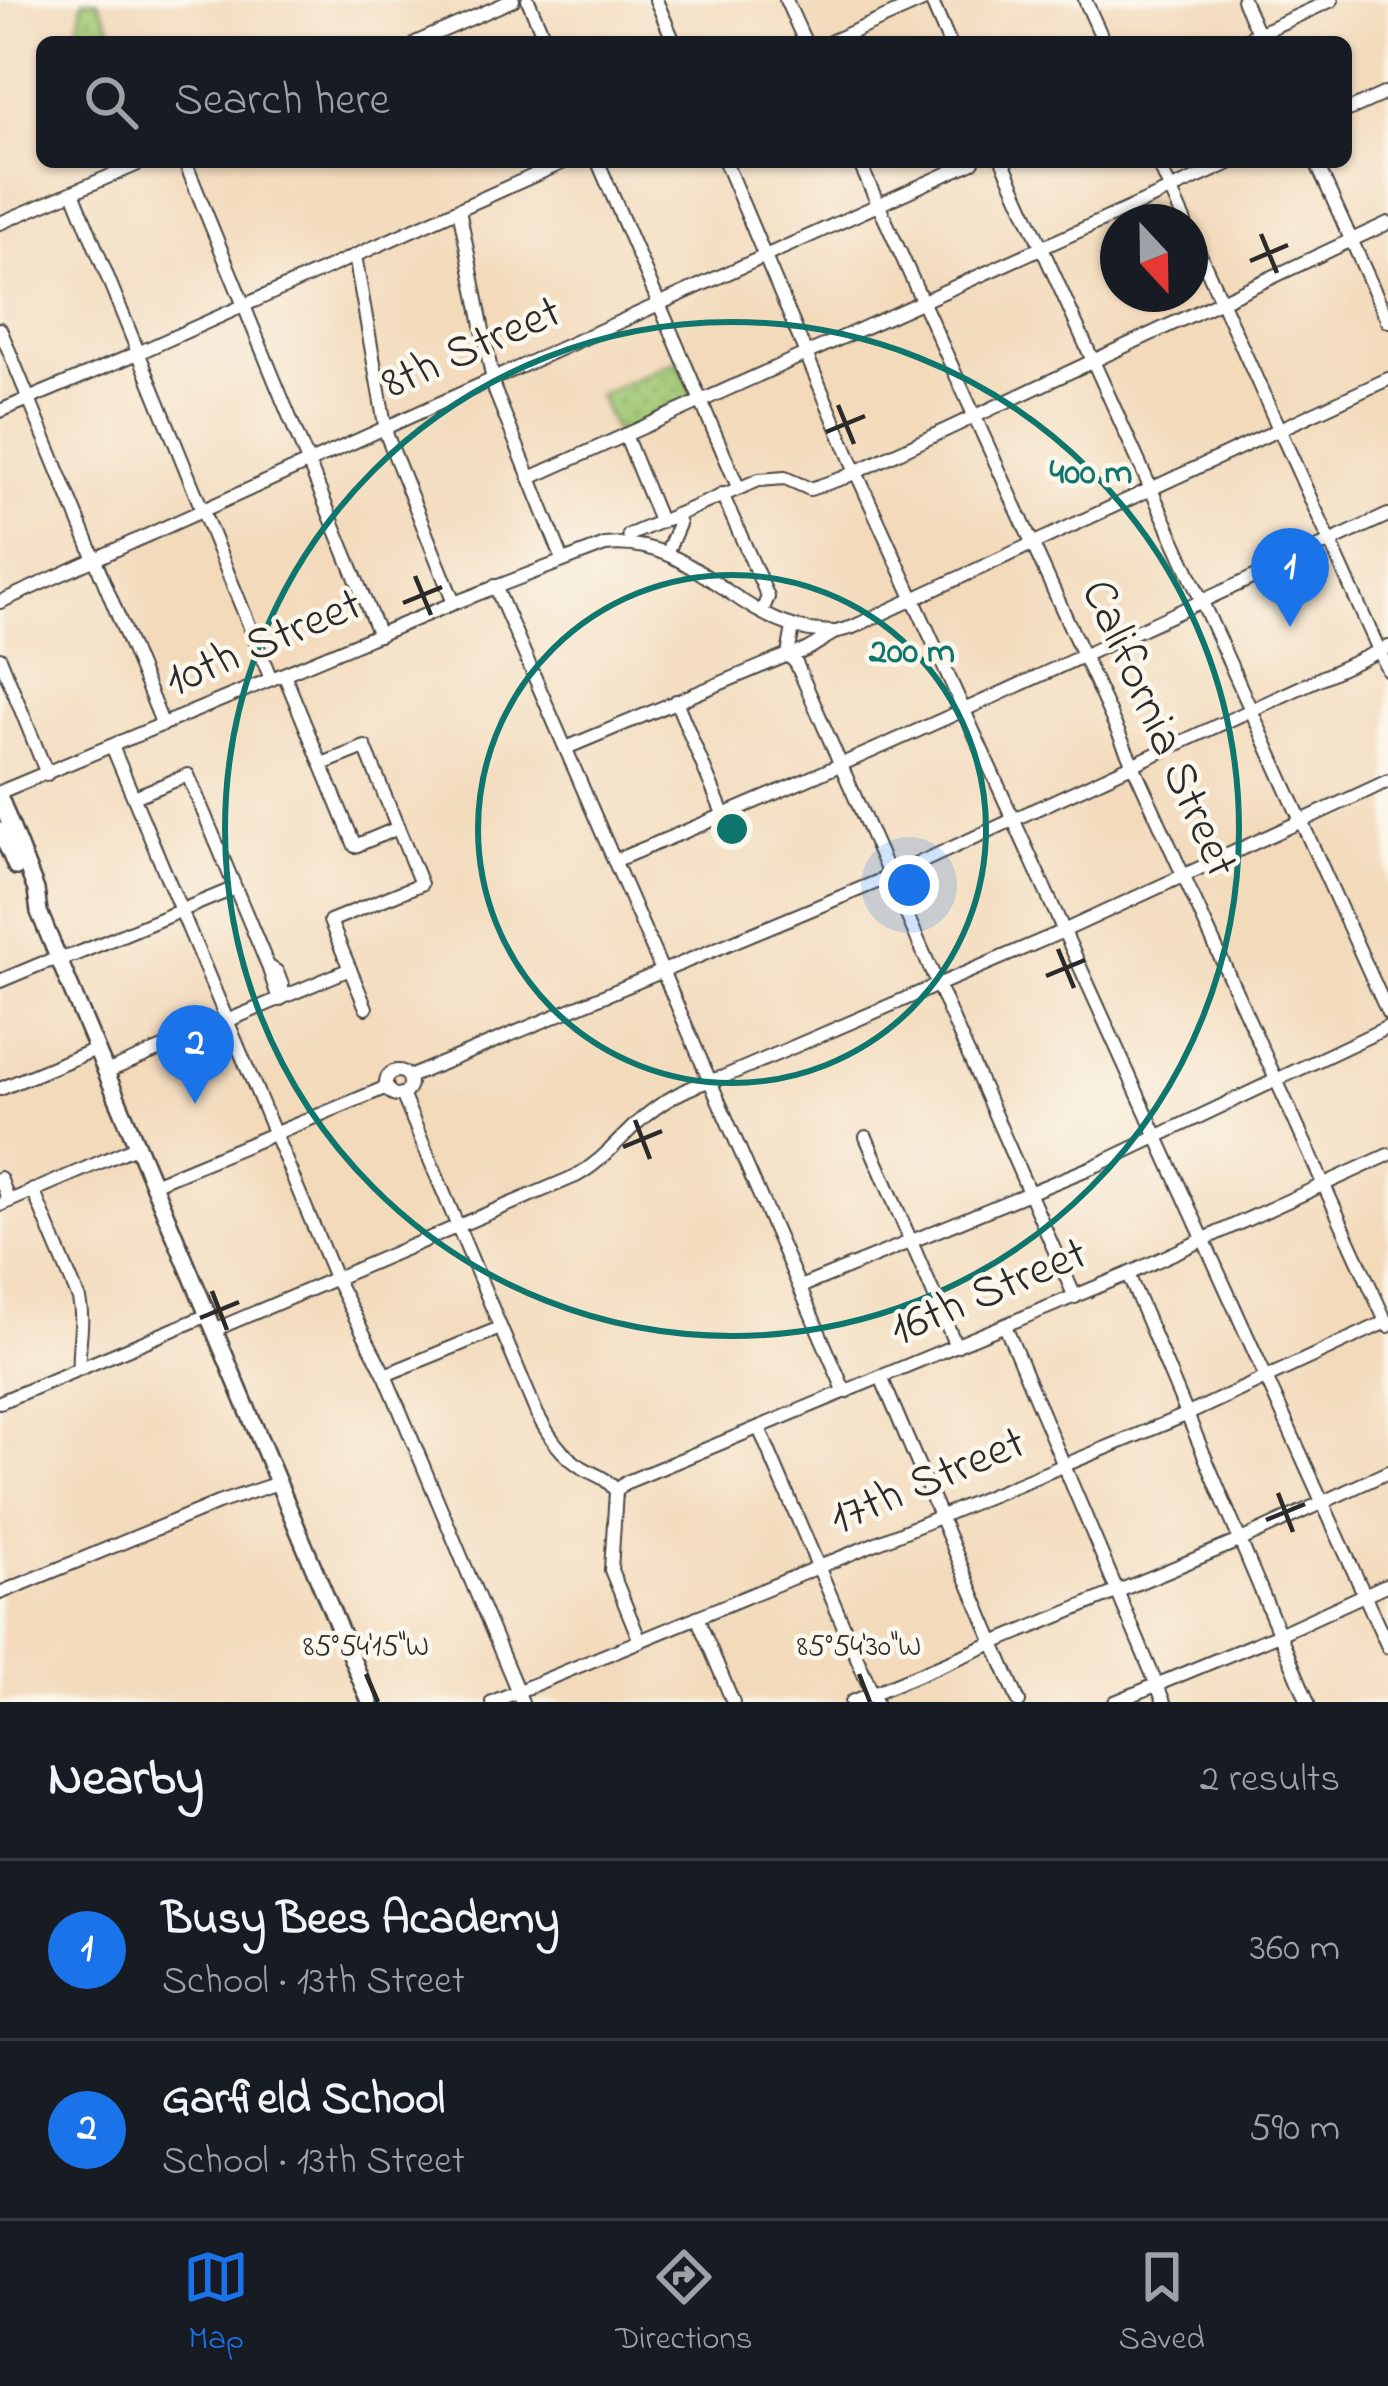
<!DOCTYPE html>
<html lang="en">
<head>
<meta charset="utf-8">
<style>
  body { margin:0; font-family:"Indie Flower",sans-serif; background:#242831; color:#f1f3f6 }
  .compass { position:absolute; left:1100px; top:204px; width:108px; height:108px; border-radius:50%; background:#171b24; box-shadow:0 3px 9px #0004; rotate:158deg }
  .you { position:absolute; left:909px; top:885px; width:42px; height:42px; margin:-30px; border:9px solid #fff; border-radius:50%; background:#1a73e8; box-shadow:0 0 0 18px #1a73e833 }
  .badge { display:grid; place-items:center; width:78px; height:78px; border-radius:50%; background:#1a73e8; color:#fff; font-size:39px; font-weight:700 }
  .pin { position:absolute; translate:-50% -99px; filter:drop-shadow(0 3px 6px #0008) }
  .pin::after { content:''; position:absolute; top:63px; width:42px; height:36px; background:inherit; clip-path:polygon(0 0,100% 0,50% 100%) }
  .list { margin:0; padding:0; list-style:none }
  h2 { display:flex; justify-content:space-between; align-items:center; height:156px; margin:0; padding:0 48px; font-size:51px }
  h2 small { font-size:39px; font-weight:400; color:#9ea1a6 }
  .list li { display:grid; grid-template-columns:78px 1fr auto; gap:36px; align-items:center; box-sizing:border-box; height:180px; padding:0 48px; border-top:3px solid #363941 }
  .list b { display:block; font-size:45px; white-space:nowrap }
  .list p { margin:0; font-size:39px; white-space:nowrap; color:#9ea1a6 }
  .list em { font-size:39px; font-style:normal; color:#9ea1a6 }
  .icon { flex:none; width:66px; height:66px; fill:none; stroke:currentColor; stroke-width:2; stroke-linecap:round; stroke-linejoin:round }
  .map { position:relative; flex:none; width:1388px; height:1702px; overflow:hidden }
  .search { position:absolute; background:#171b24; box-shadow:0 3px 9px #0004; left:36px; right:36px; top:36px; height:132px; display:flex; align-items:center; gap:30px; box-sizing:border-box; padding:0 42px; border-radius:18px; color:#9ea1a6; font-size:45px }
  .sheet { height:516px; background:#171b24 }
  nav { display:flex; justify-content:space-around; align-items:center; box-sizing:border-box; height:168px; border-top:3px solid #363941; background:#171b24; font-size:33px; color:#9ea1a6 }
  nav a { display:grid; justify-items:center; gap:6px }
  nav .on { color:#1a73e8 }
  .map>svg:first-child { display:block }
  .grass { fill:url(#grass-dots); stroke:#667a50; stroke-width:3 }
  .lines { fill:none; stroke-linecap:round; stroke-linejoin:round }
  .minor-casing { stroke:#494541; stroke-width:16 }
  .major-casing { stroke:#494541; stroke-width:20 }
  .minor { stroke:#fff; stroke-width:12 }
  .major { stroke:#fff; stroke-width:15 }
  .ticks { fill:none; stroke:#2b2b2b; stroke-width:4.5 }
  .ring { fill:none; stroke:#0f766e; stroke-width:6 }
  .labels { text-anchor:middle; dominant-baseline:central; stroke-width:9; stroke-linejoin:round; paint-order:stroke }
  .street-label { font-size:48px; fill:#2b2b2b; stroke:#fbf7ec }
  .ticks-label { font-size:30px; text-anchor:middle; fill:#2b2b2b; stroke:#fbf7ec; stroke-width:9; stroke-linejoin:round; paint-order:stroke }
  .centre { fill:#0f766e; stroke:#fbf7ec; stroke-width:6 }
  .ring-label { font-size:36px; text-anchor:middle; font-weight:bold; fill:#0f766e; stroke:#fbf7ec; stroke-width:9; stroke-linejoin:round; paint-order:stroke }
</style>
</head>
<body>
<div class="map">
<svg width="1388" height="1702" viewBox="0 0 1388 1702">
  <defs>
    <pattern id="grass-dots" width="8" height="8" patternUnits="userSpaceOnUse" patternTransform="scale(3)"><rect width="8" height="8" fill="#a1c975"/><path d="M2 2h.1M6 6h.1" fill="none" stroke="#83a360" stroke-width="1.8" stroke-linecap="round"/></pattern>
  </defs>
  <rect width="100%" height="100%" fill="#fbf7ec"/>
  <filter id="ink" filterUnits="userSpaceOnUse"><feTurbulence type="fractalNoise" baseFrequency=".00833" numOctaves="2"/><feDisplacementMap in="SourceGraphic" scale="24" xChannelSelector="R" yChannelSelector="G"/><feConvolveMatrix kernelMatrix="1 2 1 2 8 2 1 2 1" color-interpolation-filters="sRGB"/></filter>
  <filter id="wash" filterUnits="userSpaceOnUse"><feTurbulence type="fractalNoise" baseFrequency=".004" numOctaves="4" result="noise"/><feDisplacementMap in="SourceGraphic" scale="48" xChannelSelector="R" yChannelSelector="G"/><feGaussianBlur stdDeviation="2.7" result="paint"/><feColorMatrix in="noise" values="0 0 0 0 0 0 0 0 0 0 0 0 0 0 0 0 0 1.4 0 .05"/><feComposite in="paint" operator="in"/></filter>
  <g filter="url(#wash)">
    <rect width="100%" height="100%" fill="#f3dabb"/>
    <g class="grass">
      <path d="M83,0H98L117,40L112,42H76Z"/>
      <path d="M678,360L695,400L616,435L599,395Z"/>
    </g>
  </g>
  <g filter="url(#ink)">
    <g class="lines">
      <g class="minor-casing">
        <g id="minor">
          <path d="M528,0L546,42"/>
          <path d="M656,0L674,42"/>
          <path d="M786,0L805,42"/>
          <path d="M931,0L949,42"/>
          <path d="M1085,0L1104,42"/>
          <path d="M1243,0L1262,42"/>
          <path d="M417,42L513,0"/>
          <path d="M830,42L925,0"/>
          <path d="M1240,42L1332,0"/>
          <path d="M1346,111L1388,92"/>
          <path d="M185,162L379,635"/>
          <path d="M598,162L738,487"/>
          <path d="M725,162L856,472L1388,1647"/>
          <path d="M859,162L1388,1326"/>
          <path d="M1003,162L1388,1013"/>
          <path d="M1158,162L1185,222"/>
          <path d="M1316,162L1388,321"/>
          <path d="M73,192L271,679"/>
          <path d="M459,209L495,391L563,560"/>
          <path d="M0,223L143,162"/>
          <path d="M1190,232L1388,670"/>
          <path d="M355,256L387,436L454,603"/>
          <path d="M0,329L163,725"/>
          <path d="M0,411L138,353L564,162"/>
          <path d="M625,435L660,521"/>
          <path d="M530,478L1232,162"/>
          <path d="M722,494L768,597L762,611"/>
          <path d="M629,535L759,480L785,478L810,489L843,478L1388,223"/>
          <path d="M667,552L679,524L675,515"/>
          <path d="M495,586L845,1392"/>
          <path d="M0,602L973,162"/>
          <path d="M0,658L47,774"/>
          <path d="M284,674L355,846L398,828L365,747L322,764"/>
          <path d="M676,701L724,816"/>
          <path d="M112,746L336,1280L385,1375L522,1702"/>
          <path d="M566,748L788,655L793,627"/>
          <path d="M0,792L454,603L605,545C686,536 725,607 796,627C808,631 822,631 834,632"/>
          <path d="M134,797L188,775L268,966"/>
          <path d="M614,861C875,754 1131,634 1388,515"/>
          <path d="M0,981L43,963L74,955L235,888"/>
          <path d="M279,1000L268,966L277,972L282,985V998"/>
          <path d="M366,1008L330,921L421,884L398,828"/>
          <circle cx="398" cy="1083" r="12"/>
          <path d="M106,1072L350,969"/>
          <path d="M409,1077L891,876L1388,647"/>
          <path d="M0,1089L96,1049"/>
          <path d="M402,1094L537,1414C549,1436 561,1455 583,1468C597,1476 606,1477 616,1491"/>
          <path d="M866,1137L956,1346"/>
          <path d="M0,1178L9,1201"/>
          <path d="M153,1184L387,1087"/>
          <path d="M33,1190L79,1299C85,1324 77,1345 79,1369"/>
          <path d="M0,1205L138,1146"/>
          <path d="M1128,1274L1308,1702"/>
          <path d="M800,1287L1097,1165L1388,1027"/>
          <path d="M1075,1297L796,663L788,655C808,653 817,642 834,633C836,631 851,628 853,627L1388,379"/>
          <path d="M1005,1326L1164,1702"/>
          <path d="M214,1330L576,1176C601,1162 616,1143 636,1124C661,1101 690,1085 723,1077L1059,933L1388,781"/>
          <path d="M385,1375L500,1328"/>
          <path d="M881,1377L1019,1702"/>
          <path d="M0,1402L208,1315"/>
          <path d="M759,1428L876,1702"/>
          <path d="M616,1491L627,1482L1128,1274L1388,1155"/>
          <path d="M616,1491L611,1570L640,1641"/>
          <path d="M0,1593L218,1503L278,1483"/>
          <path d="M697,1617L733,1702"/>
          <path d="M492,1702L1188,1414L1388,1321"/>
          <path d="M852,1702L1241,1540L1388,1472"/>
          <path d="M1115,1702L1279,1634L1388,1584"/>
        </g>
      </g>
      <g class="major-casing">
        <g id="major">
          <path d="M0,798L36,890L39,912L370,1702"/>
          <path d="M0,830L16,867"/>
        </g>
      </g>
      <use href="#minor" class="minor"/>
      <use href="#major" class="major"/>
    </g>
  </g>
  <path class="ticks" d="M1261,234L1277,273M1250,261L1288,245M838,405L854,444M826,432L865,416M415,576L431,615M403,603L442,587M1058,949L1074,988M1046,976L1085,960M635,1120L650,1159M623,1147L662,1131M212,1291L227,1330M200,1318L239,1302M1278,1493L1293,1532M1266,1520L1305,1504M366,1674L378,1702M859,1674L870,1702"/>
  <g class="ring">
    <circle cx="732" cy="829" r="254"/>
    <circle cx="732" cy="829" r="507"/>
  </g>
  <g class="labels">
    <g class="street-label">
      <text transform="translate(472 349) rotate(-24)">8th Street</text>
      <text transform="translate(264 644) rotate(-23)">10th Street</text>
      <text transform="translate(1158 729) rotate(66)">California Street</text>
      <text transform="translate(989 1293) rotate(-23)">16th Street</text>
      <text transform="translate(928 1482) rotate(-23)">17th Street</text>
    </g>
  </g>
  <g class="ticks-label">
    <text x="366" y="1655">85°54'15"W</text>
    <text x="859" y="1655">85°54'30"W</text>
  </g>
  <circle cx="732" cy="829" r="18" class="centre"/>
  <g class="ring-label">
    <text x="1091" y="483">400 m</text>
    <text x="912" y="662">200 m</text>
  </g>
</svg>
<svg class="compass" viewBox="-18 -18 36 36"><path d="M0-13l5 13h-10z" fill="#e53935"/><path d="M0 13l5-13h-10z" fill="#9ea1a6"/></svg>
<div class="you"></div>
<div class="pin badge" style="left:1290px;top:627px">1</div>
<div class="pin badge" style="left:195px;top:1104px">2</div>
<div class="search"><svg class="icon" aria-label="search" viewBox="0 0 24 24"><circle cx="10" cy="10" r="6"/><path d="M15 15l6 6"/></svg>Search here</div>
</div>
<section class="sheet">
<h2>Nearby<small>2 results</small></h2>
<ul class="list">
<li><span class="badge">1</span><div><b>Busy Bees Academy</b><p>School · 13th Street</p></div><em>360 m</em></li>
<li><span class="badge">2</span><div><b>Garfield School</b><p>School · 13th Street</p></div><em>590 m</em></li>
</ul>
</section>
<nav>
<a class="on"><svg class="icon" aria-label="map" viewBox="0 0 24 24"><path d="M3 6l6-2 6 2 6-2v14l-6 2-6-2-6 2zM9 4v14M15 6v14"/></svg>Map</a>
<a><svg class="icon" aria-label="directions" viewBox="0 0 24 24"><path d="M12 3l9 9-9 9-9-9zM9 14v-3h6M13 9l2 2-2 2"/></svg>Directions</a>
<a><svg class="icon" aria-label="saved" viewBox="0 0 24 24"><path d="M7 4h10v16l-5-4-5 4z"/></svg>Saved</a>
</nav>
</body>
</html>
